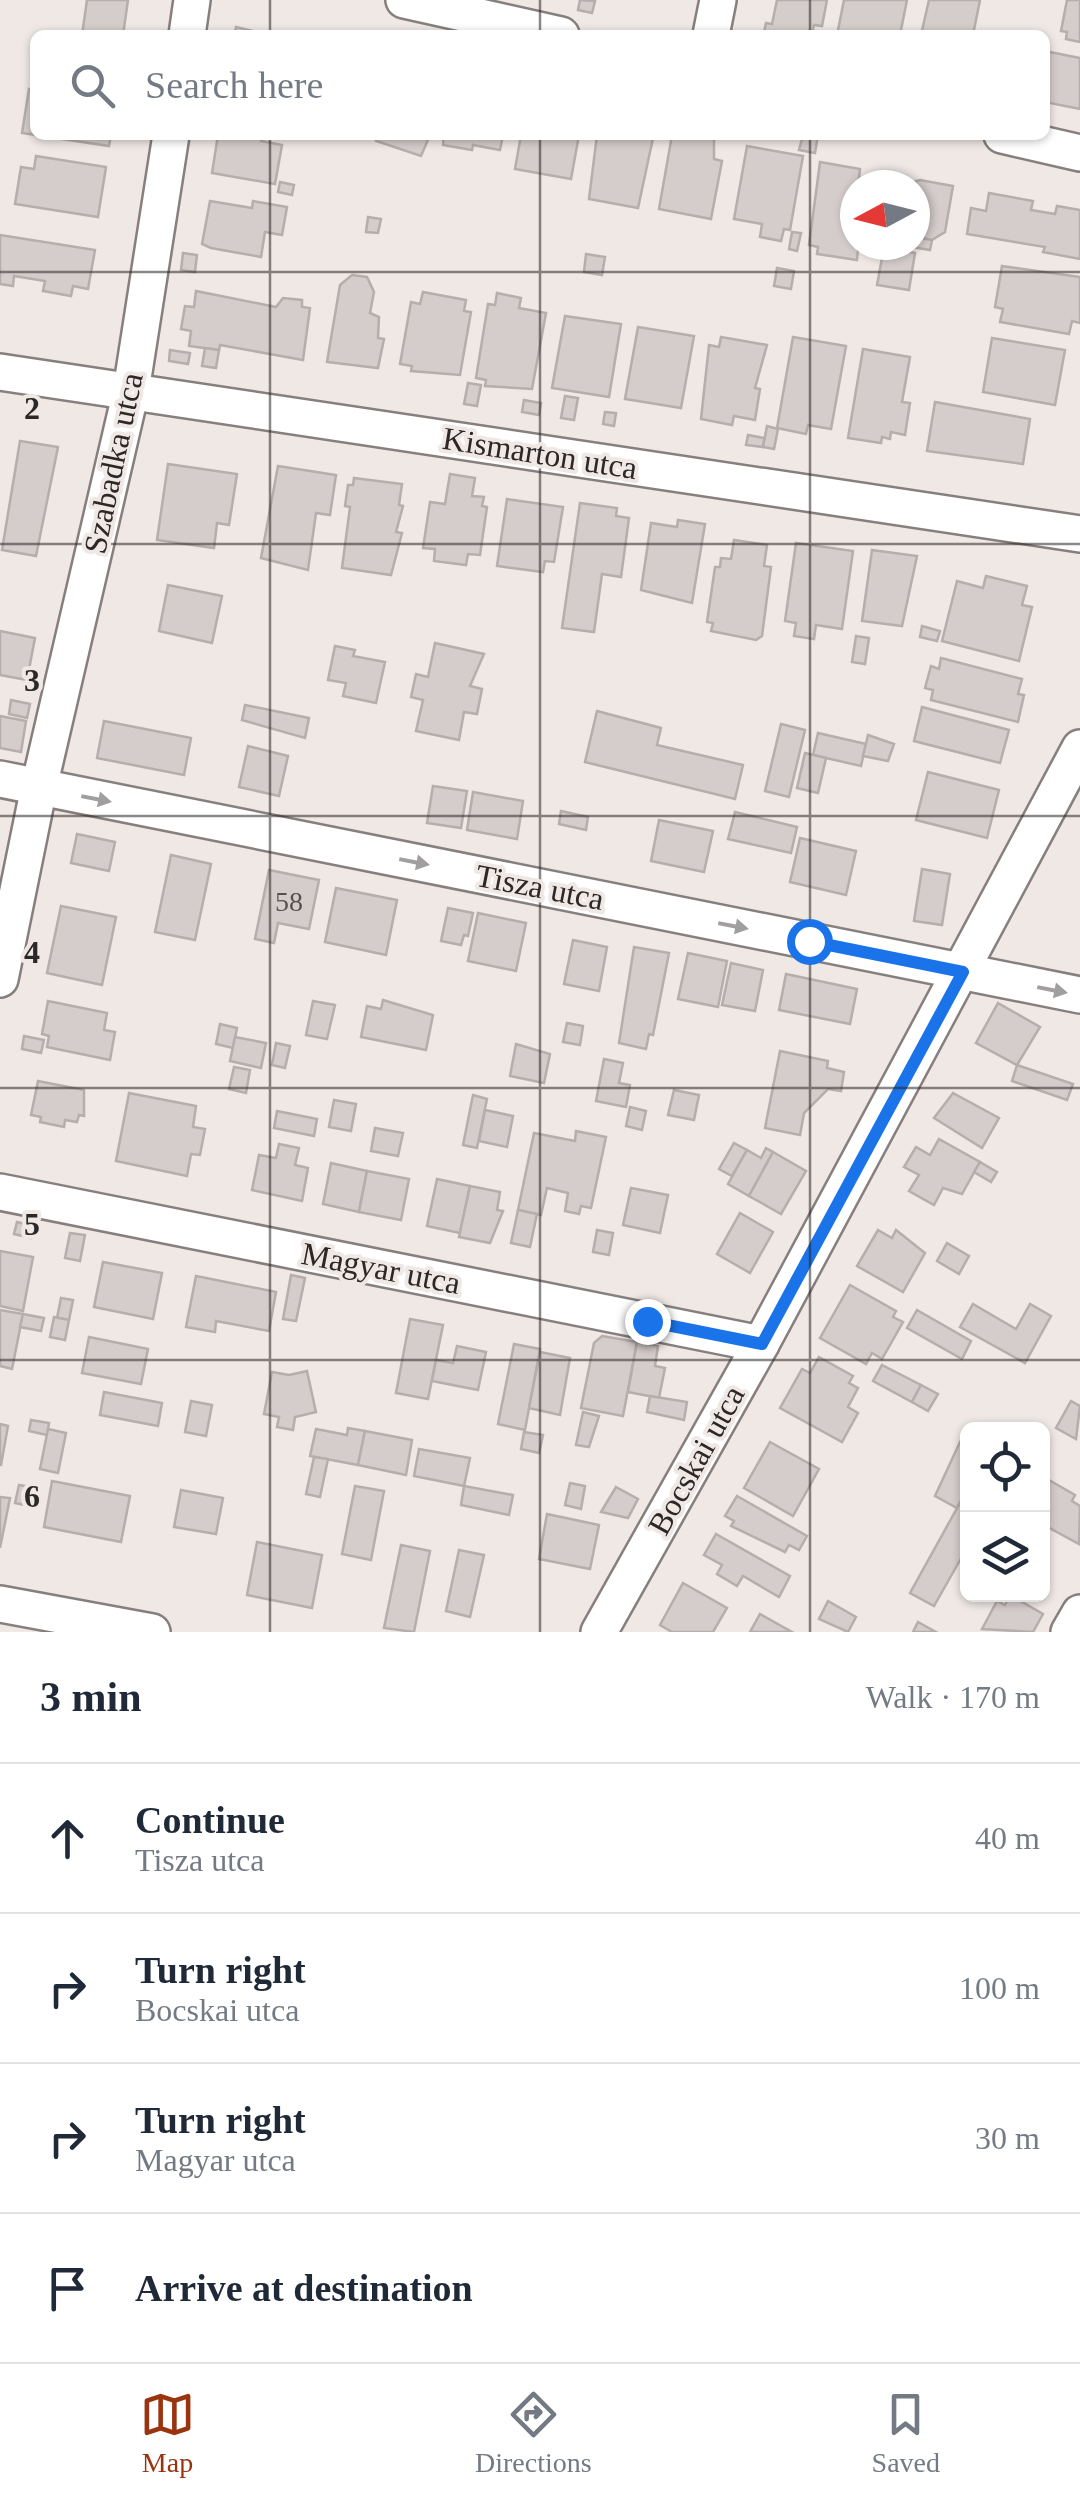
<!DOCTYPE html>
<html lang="en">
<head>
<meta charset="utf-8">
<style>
  body { margin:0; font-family:"Times New Roman",serif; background:#f2f2f3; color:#1f2937 }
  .controls { position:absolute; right:30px; bottom:30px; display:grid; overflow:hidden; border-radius:15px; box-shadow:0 2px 8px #0004 }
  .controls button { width:90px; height:90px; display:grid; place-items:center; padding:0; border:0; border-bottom:2px solid #e0e1e3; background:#fff; color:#1f2937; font:50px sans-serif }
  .compass { position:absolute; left:840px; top:170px; width:90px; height:90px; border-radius:50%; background:#fff; box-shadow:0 2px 8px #0004; rotate:263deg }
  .stop { position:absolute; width:30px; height:30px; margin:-22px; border:8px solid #1a73e8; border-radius:50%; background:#fff }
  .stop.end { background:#1a73e8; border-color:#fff; box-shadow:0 2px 10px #0008 }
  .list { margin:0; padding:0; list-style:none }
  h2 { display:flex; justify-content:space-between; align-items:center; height:130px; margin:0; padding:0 40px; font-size:42px }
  h2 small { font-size:32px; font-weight:400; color:#747a83 }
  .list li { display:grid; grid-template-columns:65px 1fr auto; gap:30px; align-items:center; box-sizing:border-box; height:150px; padding:0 40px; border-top:2px solid #e0e1e3 }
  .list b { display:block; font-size:38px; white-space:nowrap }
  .list p { margin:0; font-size:32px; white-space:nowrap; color:#747a83 }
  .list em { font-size:32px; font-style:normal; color:#747a83 }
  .icon { flex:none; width:55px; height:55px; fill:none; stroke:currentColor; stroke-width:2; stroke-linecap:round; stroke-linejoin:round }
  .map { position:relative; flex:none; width:1080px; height:1632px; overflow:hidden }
  .search { position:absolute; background:#fff; box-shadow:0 2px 8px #0004; left:30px; right:30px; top:30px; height:110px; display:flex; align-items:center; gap:25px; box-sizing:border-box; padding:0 35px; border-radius:15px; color:#747a83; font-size:38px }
  .sheet { height:730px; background:#fff }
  nav { display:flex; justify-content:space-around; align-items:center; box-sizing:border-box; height:140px; border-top:2px solid #e0e1e3; background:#fff; font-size:28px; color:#747a83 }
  nav a { display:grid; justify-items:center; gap:5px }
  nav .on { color:#9a340e }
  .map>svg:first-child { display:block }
  .building { fill:#d5cdcb; stroke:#b6aeac; stroke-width:2.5 }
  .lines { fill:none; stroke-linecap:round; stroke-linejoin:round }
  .minor-casing { stroke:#867f7d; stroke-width:40 }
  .minor { stroke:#fff; stroke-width:35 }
  .oneway { fill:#a09e9e }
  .route { stroke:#1a73e8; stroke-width:12 }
  .grid { fill:none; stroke:#2b2827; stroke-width:2.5; stroke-opacity:0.55 }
  .labels { text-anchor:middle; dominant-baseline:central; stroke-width:8; stroke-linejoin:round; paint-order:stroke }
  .number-label { font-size:28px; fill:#565150 }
  .street-label { font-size:32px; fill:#2b2827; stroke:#efe8e5 }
  .grid-label { font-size:32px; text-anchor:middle; font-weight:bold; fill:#2b2827; stroke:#efe8e5; stroke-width:8; stroke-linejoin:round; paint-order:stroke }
</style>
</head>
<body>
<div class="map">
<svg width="1080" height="1632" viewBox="0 0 1080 1632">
  <rect width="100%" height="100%" fill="#efe8e5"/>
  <g class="building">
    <path d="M87,0H128L123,35H82Z"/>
    <path d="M580,0L595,1L592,13L578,10Z"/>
    <path d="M777,0H827L822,26L814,25L812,35L764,32L766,23L772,24Z"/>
    <path d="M844,0H907L900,35H837Z"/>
    <path d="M929,0H980L973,35H921Z"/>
    <path d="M1067,0H1080V42L1066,39L1067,32L1061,31Z"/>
    <path d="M236,27L269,35H234Z"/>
    <path d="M1045,51L1080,58V109L1045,102Z"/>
    <path d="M29,89L35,90V135H111L109,146L22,133Z"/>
    <path d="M218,135H262L261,141L282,145L275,184L212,173Z"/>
    <path d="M377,135H430L421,156L376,141Z"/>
    <path d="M444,135H503L500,150L473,145L472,150L443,145Z"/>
    <path d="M521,135H579L571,179L515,169Z"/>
    <path d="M597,135L653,138L638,208L589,199Z"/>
    <path d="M672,135H708L714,140V159L722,161L711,219L659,209Z"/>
    <path d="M803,135H818L815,153L799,150Z"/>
    <path d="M747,146L803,156L790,230L784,229L781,241L760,237L762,224L734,219Z"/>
    <path d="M36,156L106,167L98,217L15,204L21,167L34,169Z"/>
    <path d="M820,162L860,169L859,178L872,180V185H855V245H866L865,250L858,249L857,260L817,254L818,247L809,245Z"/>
    <path d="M920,180L953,186L945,232L932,240L915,237V185H903Z"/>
    <path d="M280,182L294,185L292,195L278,192Z"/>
    <path d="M989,193L1033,201L1031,210L1055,214L1057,206L1080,210V259L1043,252L1045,247L967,234L971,208L986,211Z"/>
    <path d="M210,201L252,208L253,201L287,207L282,235L265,232L261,257L211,248L202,244Z"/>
    <path d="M368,217L381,219L378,233L366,232Z"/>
    <path d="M792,232L801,233L797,251L789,249Z"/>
    <path d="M0,235L95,250L88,289L73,286L71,296L43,291L45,281L14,276L13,286L0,284Z"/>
    <path d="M915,237L932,240L930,250L900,245H915Z"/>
    <path d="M884,247L915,253L909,290L877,285Z"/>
    <path d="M183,253L197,255L195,272L181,270Z"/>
    <path d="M586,254L605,257L602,275L584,272Z"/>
    <path d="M1002,266L1080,277V323L1072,321L1069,334L1000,322L1003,309L995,307Z"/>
    <path d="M777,268L794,271L791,289L774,286Z"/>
    <path d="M352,275L367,277L374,292L370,313L379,317L378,338L384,339L378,368L327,362L340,285Z"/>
    <path d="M196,291L276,307L283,298L302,300V307L310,308L303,360L220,345L219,350L189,346L191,331L181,329L185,306L194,307Z"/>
    <path d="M423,292L466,300L464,311L471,312L460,375L411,371L412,366L400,364L411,302L420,304Z"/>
    <path d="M497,293L521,298L519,308L546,313L532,389L485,386L486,380L476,378L488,304L495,305Z"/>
    <path d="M565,316L621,324L609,397L552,388Z"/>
    <path d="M638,327L694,336L681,408L625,399Z"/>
    <path d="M721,337L767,345L755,388L760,389L755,420L734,416L732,425L701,419L709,345L719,347Z"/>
    <path d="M793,337L846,346L831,429L808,425L806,434L777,428Z"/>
    <path d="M992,338L1065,350L1055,405L983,392Z"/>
    <path d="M205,348L219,350L216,368L202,366Z"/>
    <path d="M863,349L910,357L902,402L910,403L905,435L891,432L890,439L882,437L881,443L848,438Z"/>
    <path d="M170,350L190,353L188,364L169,361Z"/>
    <path d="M468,383L481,385L477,406L464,404Z"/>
    <path d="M565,396L578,398L574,420L561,418Z"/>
    <path d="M524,400L541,403L539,415L522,412Z"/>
    <path d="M935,402L1030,419L1023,464L927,451Z"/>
    <path d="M605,412L616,413L614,426L603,424Z"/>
    <path d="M767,426L778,429L774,449L763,447Z"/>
    <path d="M748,435L764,438L763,447L746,445Z"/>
    <path d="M20,441L58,447L36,556L2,550Z"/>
    <path d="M168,464L237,474L229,525L217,523L214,548L157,540Z"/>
    <path d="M278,466L336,475L330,515L316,513L308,570L261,558Z"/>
    <path d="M450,474L475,478L472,496L484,497L482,506L487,507L480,555L468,554L466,565L434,561L435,549L423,548L430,502L445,504Z"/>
    <path d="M354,478L402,484L399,505L403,506L396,532L402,533L391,575L342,568L350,507L345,506L348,485H353Z"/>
    <path d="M507,499L563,507L554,562L545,561L543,572L497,566Z"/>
    <path d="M580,503L617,508L616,516L629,518L621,577L602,574L594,632L562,628Z"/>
    <path d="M678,520L705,524L692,603L641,590L651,523L677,527Z"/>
    <path d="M734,540L767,545L764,566L771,567L762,636L756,640L711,631L713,623L707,622L715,567H720L721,558L731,559Z"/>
    <path d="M796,543L853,551L842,629L816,625L814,639L794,636L796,623L785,621Z"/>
    <path d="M872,550L917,556L902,626L862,621Z"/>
    <path d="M986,576L1027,586L1022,605L1032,607L1019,661L942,641L957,581L983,588Z"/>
    <path d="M168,585L222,596L212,643L159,631Z"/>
    <path d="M922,626L940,631L937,641L920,637Z"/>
    <path d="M0,631L35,638L27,680L0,675Z"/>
    <path d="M856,636L869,638L865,664L852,662Z"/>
    <path d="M435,643L484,654L470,686L482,689L477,714L464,712L459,740L416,731L423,700L411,697L416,674L428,677Z"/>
    <path d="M335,646L355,650L353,656L385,662L376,703L343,696L346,683L328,680Z"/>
    <path d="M941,658L1022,679L1018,694L1024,695L1018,722L931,700L933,690L925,688L931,666L939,669Z"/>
    <path d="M11,700L30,704L27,718L9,714Z"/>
    <path d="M245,705L309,718L305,738L242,720Z"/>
    <path d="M922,707L1009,730L1000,763L914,741Z"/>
    <path d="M597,711L661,728L657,745L743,765L735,799L585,762Z"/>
    <path d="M0,716L26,721L21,752L0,748Z"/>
    <path d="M104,721L191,738L184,775L97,758Z"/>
    <path d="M781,724L805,730L789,797L765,791Z"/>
    <path d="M818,733L866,744L861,766L813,755Z"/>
    <path d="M868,735L894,744L888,761L863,756Z"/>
    <path d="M248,746L288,756L279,796L239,787Z"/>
    <path d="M805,753L826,758L818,793L797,788Z"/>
    <path d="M928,772L999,790L987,838L916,820Z"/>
    <path d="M433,786L467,791L461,828L427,823Z"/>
    <path d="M473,792L523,801L517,839L467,830Z"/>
    <path d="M561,811L588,817L586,830L559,824Z"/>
    <path d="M735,812L797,827L791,853L728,839Z"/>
    <path d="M659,820L713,831L704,872L651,861Z"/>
    <path d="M77,834L115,842L109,871L71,863Z"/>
    <path d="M800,838L856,851L846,895L790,882Z"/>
    <path d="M171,855L211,864L195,940L155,932Z"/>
    <path d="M922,869L950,874L942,925L914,921Z"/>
    <path d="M269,870L319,880L309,929L278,923L274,943L255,939Z"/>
    <path d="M336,888L397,900L386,955L325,942Z"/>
    <path d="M61,906L116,917L102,985L47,973Z"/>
    <path d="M448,908L473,913L468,936L464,935L461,945L441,941Z"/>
    <path d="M478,913L526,923L516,971L468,961Z"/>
    <path d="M573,940L607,947L599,991L564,984Z"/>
    <path d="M634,947L669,953L653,1035L649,1034L646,1049L619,1043Z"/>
    <path d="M688,953L727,961L718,1007L678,999Z"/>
    <path d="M731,963L763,970L755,1011L722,1005Z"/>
    <path d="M786,974L857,989L850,1024L779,1010Z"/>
    <path d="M383,1000L433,1015L426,1050L361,1037L367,1006L381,1009Z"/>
    <path d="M48,1001L107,1013L104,1030L115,1032L110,1060L47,1047L49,1036L42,1034Z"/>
    <path d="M313,1001L335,1005L327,1039L306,1035Z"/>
    <path d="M998,1003L1040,1027L1017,1065L976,1043Z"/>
    <path d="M567,1023L583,1026L580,1045L563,1042Z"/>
    <path d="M220,1024L237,1028L233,1048L216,1044Z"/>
    <path d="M24,1036L44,1040L41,1053L22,1049Z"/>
    <path d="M235,1037L266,1043L261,1068L230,1061Z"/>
    <path d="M276,1043L290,1046L285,1068L272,1065Z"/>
    <path d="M516,1044L550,1054L544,1083L510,1076Z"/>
    <path d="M780,1051L828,1061L827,1068L844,1072L841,1091L828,1089L804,1113L800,1135L765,1128Z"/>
    <path d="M604,1059L623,1063L619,1083L630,1085L626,1107L596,1101Z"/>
    <path d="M1017,1065L1073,1084L1067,1100L1012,1081Z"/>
    <path d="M234,1067L250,1070L246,1093L229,1089Z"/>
    <path d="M38,1081L84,1090V1116L79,1115L77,1122L65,1120L64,1127L40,1122L41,1117L31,1115Z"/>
    <path d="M674,1090L699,1095L694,1120L668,1115Z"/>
    <path d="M129,1093L196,1106L193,1127L205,1129L200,1155L191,1154L187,1176L116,1161Z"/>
    <path d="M953,1093L999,1118L982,1148L934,1118Z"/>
    <path d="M473,1095L487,1099L477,1148L463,1145Z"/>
    <path d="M334,1100L356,1104L351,1131L329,1127Z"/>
    <path d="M630,1107L646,1111L642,1130L626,1126Z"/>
    <path d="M485,1110L513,1116L507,1147L479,1141Z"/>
    <path d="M277,1111L317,1119L314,1136L274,1128Z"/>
    <path d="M375,1128L403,1133L398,1156L371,1151Z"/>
    <path d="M576,1131L606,1137L591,1208L581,1206L579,1214L565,1211L568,1193L547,1188L541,1215L518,1210L534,1133L575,1141Z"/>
    <path d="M939,1139L980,1162L962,1194L943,1188L934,1205L909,1191L919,1175L904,1167L916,1147L930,1155Z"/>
    <path d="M734,1143L747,1150L732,1176L719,1169Z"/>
    <path d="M279,1144L299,1148L295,1165L308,1168L302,1201L252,1190L259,1155L276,1158Z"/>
    <path d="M766,1148L773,1152L749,1196L728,1184L747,1150L761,1158Z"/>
    <path d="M773,1152L806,1171L781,1214L749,1196Z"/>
    <path d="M980,1162L997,1172L991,1182L974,1172Z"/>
    <path d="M331,1163L367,1171L359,1212L323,1204Z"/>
    <path d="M367,1171L409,1179L401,1220L359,1212Z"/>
    <path d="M437,1179L470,1186L460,1233L427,1226Z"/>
    <path d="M470,1186L500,1192L497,1210L503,1211L490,1243L459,1237Z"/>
    <path d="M631,1188L668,1195L660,1233L623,1225Z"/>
    <path d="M518,1210L537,1214L530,1247L511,1243Z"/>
    <path d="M740,1213L773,1232L750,1273L717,1254Z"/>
    <path d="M17,1222L34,1226L31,1238L14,1234Z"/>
    <path d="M597,1230L613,1233L609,1255L593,1252Z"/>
    <path d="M878,1230L892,1238L896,1230L925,1253L903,1292L857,1266Z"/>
    <path d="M70,1233L85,1235L80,1261L65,1258Z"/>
    <path d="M947,1243L969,1256L959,1274L937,1261Z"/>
    <path d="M0,1251L33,1257L23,1311L0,1306Z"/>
    <path d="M103,1262L162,1273L153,1319L94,1307Z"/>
    <path d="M291,1275L305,1278L296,1321L283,1319Z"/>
    <path d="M196,1276L276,1292L269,1331L216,1321L215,1332L186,1327Z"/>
    <path d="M850,1285L896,1311L893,1317L903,1322L882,1359L872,1353L866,1364L820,1338Z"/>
    <path d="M61,1298L73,1300L69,1320L57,1318Z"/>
    <path d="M973,1304L1016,1329L1030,1304L1051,1316L1025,1363L960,1327Z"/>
    <path d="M0,1310L23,1314L12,1369L0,1366Z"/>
    <path d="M917,1310L971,1341L962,1359L907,1328Z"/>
    <path d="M23,1314L44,1318L41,1331L20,1327Z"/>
    <path d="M54,1317L69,1320L65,1340L50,1337Z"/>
    <path d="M410,1319L443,1325L428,1399L396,1393Z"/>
    <path d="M602,1336L637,1342L623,1416L581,1408L594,1343Z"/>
    <path d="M89,1337L148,1349L141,1384L82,1373Z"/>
    <path d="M637,1342L658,1346L655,1366L665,1368L659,1398L628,1392Z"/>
    <path d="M514,1344L540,1349L525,1430L498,1424Z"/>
    <path d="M457,1346L486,1352L478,1390L432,1381L436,1360L453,1363Z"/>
    <path d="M540,1352L570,1358L560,1415L529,1408Z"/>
    <path d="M819,1357L853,1376L849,1383L858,1388L848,1407L858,1413L842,1442L780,1408L802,1369L810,1373Z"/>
    <path d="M882,1365L921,1385L912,1402L873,1381Z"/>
    <path d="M307,1371L316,1412L295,1417L293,1430L277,1427L279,1417L264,1414L272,1372L289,1375Z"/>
    <path d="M921,1385L938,1394L928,1411L912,1402Z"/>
    <path d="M104,1392L162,1403L158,1426L100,1415Z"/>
    <path d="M650,1396L687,1402L684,1420L647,1412Z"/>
    <path d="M191,1401L212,1405L206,1436L185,1432Z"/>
    <path d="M1071,1401L1080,1406L1076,1439L1056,1428Z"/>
    <path d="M583,1412L599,1416L589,1447L576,1445Z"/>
    <path d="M31,1420L49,1423L47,1435L29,1431Z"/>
    <path d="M0,1424L8,1426L1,1465H0Z"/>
    <path d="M348,1428L365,1431L358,1465L310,1456L316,1429L347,1435Z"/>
    <path d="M48,1429L66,1433L58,1473L40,1469Z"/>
    <path d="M365,1431L412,1440L406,1475L358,1465Z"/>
    <path d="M524,1432L543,1435L539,1453L521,1449Z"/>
    <path d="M770,1442L819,1469L793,1516L744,1488Z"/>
    <path d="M960,1442L968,1446V1489L957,1508L935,1496Z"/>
    <path d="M419,1449L470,1458L464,1486L414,1476Z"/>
    <path d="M314,1457L328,1459L320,1497L306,1494Z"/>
    <path d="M1042,1476L1075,1495L1072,1501L1080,1506L1079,1544L1042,1524Z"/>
    <path d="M52,1481L130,1496L121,1542L44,1527Z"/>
    <path d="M570,1483L585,1486L581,1509L565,1505Z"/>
    <path d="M19,1485L37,1488L34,1507L15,1503Z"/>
    <path d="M355,1486L384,1491L371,1560L342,1554Z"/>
    <path d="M464,1486L513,1495L509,1515L461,1505Z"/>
    <path d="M616,1487L638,1499L628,1518L601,1512Z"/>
    <path d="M181,1490L223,1498L216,1534L174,1527Z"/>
    <path d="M737,1496L807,1536L799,1550L789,1545L785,1552L731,1526L734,1521L725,1516Z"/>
    <path d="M0,1497L10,1498L0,1548Z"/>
    <path d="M961,1501L968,1504V1546L934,1606L910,1593Z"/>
    <path d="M547,1514L599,1525L590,1569L539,1559Z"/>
    <path d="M716,1534L790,1576L779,1597L743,1576L737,1586L717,1574L722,1565L704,1555Z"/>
    <path d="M257,1542L322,1555L312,1608L247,1595Z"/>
    <path d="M401,1545L430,1551L414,1632L384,1628Z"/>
    <path d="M459,1550L484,1555L470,1617L446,1611Z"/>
    <path d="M683,1583L727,1608L713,1632H672L660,1625Z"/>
    <path d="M1010,1595L1043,1614L1033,1632L982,1629L997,1601L1005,1605Z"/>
    <path d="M828,1601L856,1617L848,1632L819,1619Z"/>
    <path d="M760,1614L792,1632H750Z"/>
    <path d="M918,1622L936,1632H913Z"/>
  </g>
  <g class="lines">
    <g class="minor-casing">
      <g id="minor">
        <path d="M404,0L561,35"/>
        <path d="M187,35L192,0"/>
        <path d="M711,35L718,0"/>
        <path d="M1002,135L1080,153"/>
        <path d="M0,372L1080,534"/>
        <path d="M0,779L1080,995"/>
        <path d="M0,979L39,787L131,391L171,135"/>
        <path d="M0,1192L761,1344"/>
        <path d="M0,1604L152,1632"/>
        <path d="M599,1632L761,1344L1080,748"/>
        <path d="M1069,1632L1080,1613"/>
      </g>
    </g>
    <use href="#minor" class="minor"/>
  </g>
  <defs><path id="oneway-solid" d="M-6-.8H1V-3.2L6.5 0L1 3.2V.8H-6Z" transform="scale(2.5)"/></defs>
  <g class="oneway">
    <use href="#oneway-solid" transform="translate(96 799) rotate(11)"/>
    <use href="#oneway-solid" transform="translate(414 862) rotate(11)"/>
    <use href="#oneway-solid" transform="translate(733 926) rotate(11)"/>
    <use href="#oneway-solid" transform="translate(1052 990) rotate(11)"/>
  </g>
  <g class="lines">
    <path class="route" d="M647,1321L762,1344L963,972L809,941"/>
  </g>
  <path class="grid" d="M270,0V35M540,0V35M810,0V35M270,135V1632M540,135V1632M810,135V1632M0,272H1080M0,544H1080M0,816H1080M0,1088H1080M0,1360H1080"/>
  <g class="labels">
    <g class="number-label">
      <text x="289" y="901">58</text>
    </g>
    <g class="street-label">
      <text transform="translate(540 453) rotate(9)">Kismarton utca</text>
      <text transform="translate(113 463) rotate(-78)">Szabadka utca</text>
      <text transform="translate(540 887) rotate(11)">Tisza utca</text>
      <text transform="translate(381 1268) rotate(11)">Magyar utca</text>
      <text transform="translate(696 1460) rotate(-61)">Bocskai utca</text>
    </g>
  </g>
  <g class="grid-label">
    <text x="32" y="419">2</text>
    <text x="32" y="691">3</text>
    <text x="32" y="963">4</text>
    <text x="32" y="1235">5</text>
    <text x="32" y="1507">6</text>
  </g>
</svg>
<div class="controls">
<button><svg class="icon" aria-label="locate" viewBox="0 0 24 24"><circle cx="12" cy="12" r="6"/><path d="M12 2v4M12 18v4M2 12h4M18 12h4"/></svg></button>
<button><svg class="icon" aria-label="layers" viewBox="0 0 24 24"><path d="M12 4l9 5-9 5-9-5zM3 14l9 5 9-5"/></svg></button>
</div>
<svg class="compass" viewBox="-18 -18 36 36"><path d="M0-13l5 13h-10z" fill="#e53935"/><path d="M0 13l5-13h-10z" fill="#747a83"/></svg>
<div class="stop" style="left:809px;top:941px"></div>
<div class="stop end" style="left:647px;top:1321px"></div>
<div class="search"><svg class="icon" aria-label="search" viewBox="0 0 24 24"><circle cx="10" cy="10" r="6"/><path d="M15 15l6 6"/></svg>Search here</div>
</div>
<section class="sheet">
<h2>3 min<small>Walk · 170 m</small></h2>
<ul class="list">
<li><svg class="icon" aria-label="ahead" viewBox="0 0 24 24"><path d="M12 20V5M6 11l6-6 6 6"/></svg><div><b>Continue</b><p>Tisza utca</p></div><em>40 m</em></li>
<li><svg class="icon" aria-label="right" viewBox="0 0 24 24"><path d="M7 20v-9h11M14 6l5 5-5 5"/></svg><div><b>Turn right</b><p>Bocskai utca</p></div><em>100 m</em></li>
<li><svg class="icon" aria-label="right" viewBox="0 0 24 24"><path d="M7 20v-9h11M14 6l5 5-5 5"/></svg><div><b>Turn right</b><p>Magyar utca</p></div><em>30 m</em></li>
<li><svg class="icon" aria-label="arrive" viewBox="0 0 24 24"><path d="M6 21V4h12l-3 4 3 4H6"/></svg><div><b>Arrive at destination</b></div></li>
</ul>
</section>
<nav>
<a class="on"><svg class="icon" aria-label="map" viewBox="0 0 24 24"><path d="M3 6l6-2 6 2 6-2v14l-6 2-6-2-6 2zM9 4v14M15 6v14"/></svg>Map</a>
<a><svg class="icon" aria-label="directions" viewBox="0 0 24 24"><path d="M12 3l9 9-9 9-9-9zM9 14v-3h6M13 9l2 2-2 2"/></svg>Directions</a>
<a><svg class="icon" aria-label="saved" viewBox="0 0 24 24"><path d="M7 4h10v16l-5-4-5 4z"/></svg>Saved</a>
</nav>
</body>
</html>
